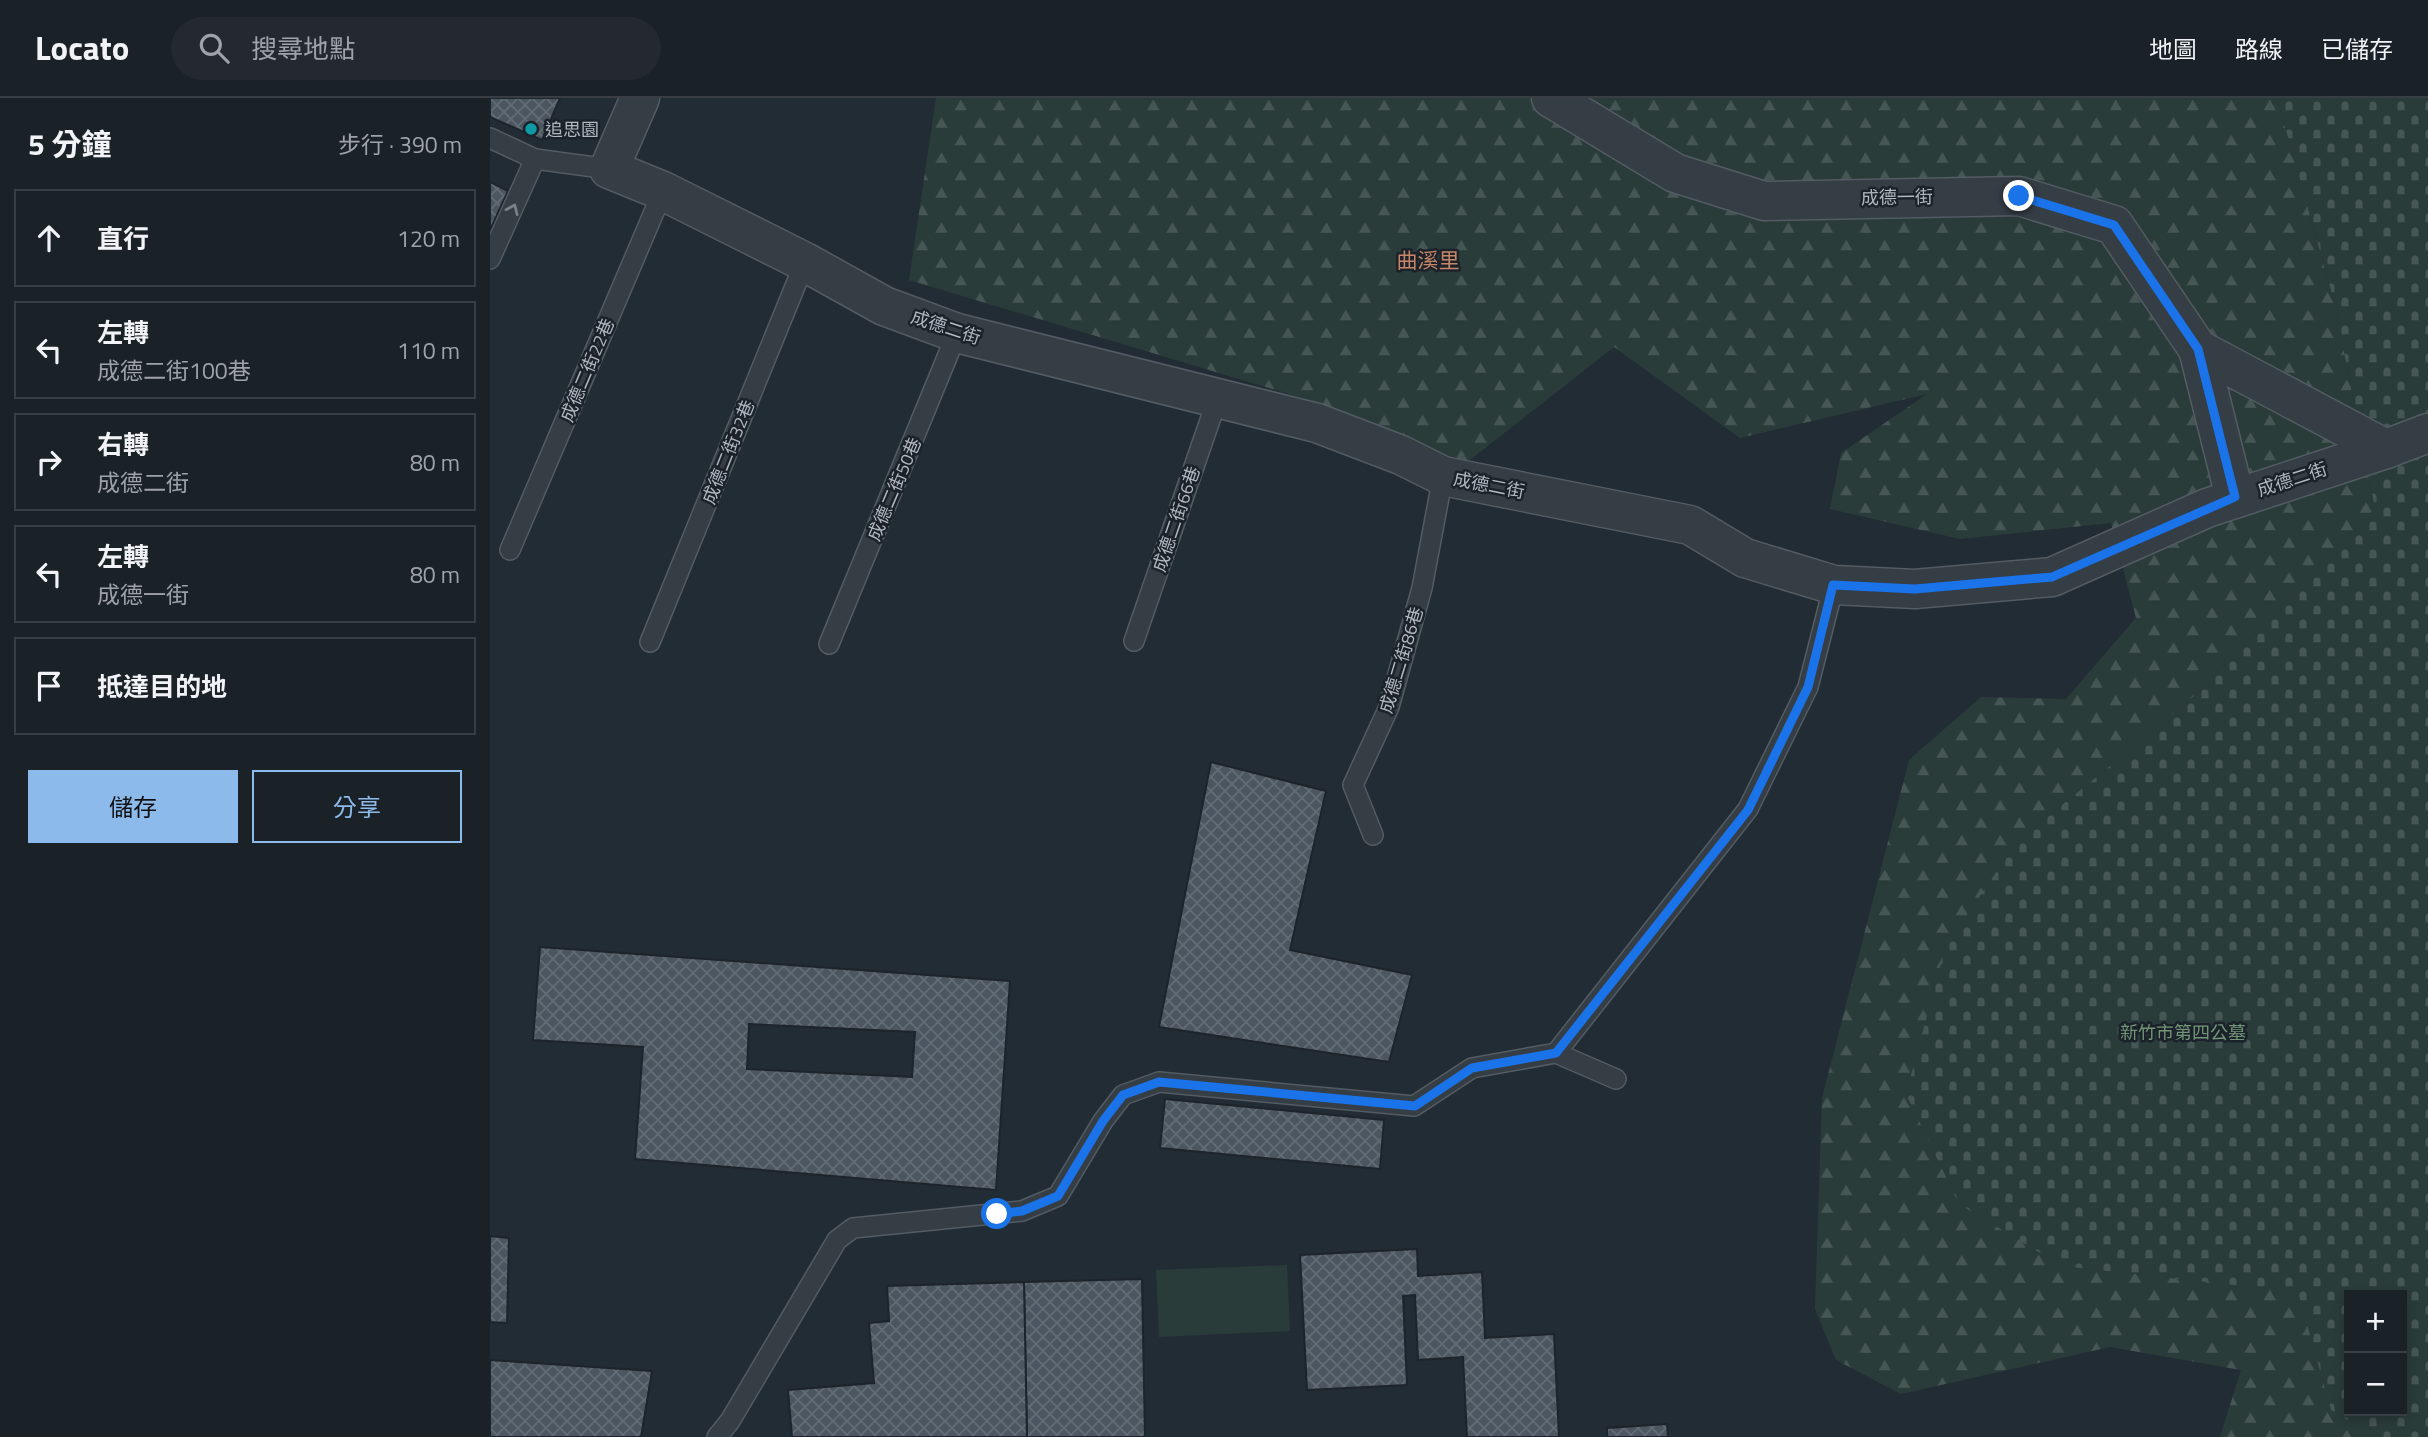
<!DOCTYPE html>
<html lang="zh-TW">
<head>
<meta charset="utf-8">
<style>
  body { margin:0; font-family:"Titillium Web","Noto Sans TC",sans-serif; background:#23292f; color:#f1f3f6 }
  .controls { position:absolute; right:21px; bottom:21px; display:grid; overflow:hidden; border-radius:0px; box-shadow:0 4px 10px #0003 }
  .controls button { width:63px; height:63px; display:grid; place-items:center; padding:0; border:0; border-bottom:2px solid #383e44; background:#1a2127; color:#f1f3f6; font:35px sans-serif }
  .stop { position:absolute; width:21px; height:21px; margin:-16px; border:5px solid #1a73e8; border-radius:50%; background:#fff }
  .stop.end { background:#1a73e8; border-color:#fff; box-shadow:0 2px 7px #0008 }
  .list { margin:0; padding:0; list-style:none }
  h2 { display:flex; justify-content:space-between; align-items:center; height:91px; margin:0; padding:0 28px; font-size:30px }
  h2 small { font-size:23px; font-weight:400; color:#9fa3a7 }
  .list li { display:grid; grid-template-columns:46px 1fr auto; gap:21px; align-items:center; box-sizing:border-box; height:98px; margin:0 14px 14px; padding:0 14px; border:2px solid #383e44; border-radius:0px }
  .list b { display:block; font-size:26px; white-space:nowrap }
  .list p { margin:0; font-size:23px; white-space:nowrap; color:#9fa3a7 }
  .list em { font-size:23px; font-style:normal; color:#9fa3a7 }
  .actions { display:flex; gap:14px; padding:21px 28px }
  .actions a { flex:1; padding:16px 0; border:2px solid #8cbaeb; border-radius:0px; text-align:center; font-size:24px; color:#8cbaeb }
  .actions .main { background:#8cbaeb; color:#111 }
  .icon { flex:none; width:38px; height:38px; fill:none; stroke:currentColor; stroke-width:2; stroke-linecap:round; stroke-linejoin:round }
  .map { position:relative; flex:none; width:1938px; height:1339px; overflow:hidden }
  header { display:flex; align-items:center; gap:42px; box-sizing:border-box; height:98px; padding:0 35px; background:#1a2127; border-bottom:2px solid #383e44 }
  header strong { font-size:33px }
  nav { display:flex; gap:38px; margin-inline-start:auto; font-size:24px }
  .search { width:490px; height:63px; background:#23292f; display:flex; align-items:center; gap:18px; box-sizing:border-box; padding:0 24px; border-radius:38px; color:#9fa3a7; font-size:26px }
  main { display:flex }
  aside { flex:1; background:#1a2127 }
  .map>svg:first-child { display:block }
  .forest { fill:url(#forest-firs) }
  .cemetery { fill:url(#cemetery-stones); fill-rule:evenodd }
  .pitch { fill:#2a3c3a }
  .building { fill:url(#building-cross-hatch); stroke:#1d242c; stroke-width:2; fill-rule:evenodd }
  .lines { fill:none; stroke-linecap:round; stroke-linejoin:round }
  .lane-casing { stroke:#535b63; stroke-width:22 }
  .street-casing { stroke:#535b63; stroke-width:41 }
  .lane { stroke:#353d45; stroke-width:19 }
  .street { stroke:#353d45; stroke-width:38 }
  .oneway { stroke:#79818a }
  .route { stroke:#1a73e8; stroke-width:9 }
  .culture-dot { fill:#0f9aa8; stroke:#1b222a; stroke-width:2.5 }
  .labels { text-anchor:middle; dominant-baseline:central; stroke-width:5; stroke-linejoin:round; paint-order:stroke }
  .poi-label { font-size:18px; fill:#b0b8c2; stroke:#1b222a; text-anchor:start }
  .street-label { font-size:18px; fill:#b0b8c2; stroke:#1b222a }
  .park-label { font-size:18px; fill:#719576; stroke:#1b222a }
  .quarter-label { font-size:21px; fill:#c68667; stroke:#1b222a }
</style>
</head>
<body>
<header>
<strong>Locato</strong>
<div class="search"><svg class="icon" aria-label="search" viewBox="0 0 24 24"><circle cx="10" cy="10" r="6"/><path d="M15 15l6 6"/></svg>搜尋地點</div>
<nav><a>地圖</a><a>路線</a><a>已儲存</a></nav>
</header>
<main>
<aside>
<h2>5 分鐘<small>步行 · 390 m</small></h2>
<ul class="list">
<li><svg class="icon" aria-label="ahead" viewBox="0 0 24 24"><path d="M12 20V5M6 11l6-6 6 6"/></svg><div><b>直行</b></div><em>120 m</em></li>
<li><svg class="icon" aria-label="left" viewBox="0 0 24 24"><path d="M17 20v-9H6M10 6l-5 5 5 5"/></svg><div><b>左轉</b><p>成德二街100巷</p></div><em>110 m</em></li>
<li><svg class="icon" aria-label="right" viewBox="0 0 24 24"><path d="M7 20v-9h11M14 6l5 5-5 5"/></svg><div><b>右轉</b><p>成德二街</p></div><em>80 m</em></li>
<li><svg class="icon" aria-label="left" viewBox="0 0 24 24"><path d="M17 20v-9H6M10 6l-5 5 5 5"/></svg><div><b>左轉</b><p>成德一街</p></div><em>80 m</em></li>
<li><svg class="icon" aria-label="arrive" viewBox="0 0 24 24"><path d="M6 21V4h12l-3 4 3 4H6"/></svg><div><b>抵達目的地</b></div></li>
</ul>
<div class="actions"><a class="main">儲存</a><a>分享</a></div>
</aside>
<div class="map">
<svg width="1938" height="1339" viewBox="0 0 1938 1339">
  <defs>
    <pattern id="forest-firs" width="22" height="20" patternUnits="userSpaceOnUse" patternTransform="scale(1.75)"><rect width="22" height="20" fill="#2a3c3a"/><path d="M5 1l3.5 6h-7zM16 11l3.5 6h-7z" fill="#465655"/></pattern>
    <pattern id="cemetery-stones" width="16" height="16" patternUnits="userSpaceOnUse" patternTransform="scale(1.75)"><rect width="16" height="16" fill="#2a3c3a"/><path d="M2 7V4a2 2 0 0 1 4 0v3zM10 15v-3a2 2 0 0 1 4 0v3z" fill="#465655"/></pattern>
    <pattern id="building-cross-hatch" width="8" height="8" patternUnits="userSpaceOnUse" patternTransform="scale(1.75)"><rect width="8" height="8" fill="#4b5660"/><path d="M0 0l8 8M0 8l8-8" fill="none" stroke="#626c75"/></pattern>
  </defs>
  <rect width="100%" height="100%" fill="#222c34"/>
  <path class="forest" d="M446,0H1787L1844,203L1885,411L1697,605L1528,743L1572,1168L1809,1194L1841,1312L1886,1339H1730L1751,1272L1620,1249L1411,1296L1346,1262L1325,1211L1332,1000L1419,662L1491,599L1576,601L1646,520L1621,425L1470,441L1340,411L1351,355L1437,296L1250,340L1124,249L972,368L819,302L419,182Z"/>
  <path class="cemetery" d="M1787,0H1938V1339H1886L1841,1312L1808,1194L1572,1168L1469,1106L1416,996L1456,847L1528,743L1697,605L1885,411L1844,203ZM1859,1197H1912V1313H1859Z"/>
  <path class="pitch" d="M797,1167L800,1233L669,1239L666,1172Z"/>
  <g class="building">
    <path d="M0,0H70L52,42L0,19Z"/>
    <path d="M0,84L18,93L0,132Z"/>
    <path d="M721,664L836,693L800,852L922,877L899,964L669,929Z"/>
    <path d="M50,849L520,883L506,1092L145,1061L153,949L43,942ZM259,926L425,934L422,979L257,971Z"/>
    <path d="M675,1001L894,1022L890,1071L670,1050Z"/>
    <path d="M0,1138L19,1140L17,1225L0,1224Z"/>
    <path d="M927,1151L928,1178L992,1174L995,1240L1064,1236L1069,1339H977L973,1259L928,1262L925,1197L913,1198L917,1287L817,1292L810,1157Z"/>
    <path d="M652,1181L655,1339H537L534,1184Z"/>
    <path d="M534,1184L537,1339H302L298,1292L384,1285L379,1225L399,1223L397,1188Z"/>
    <path d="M0,1262L162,1273L151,1339H0Z"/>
    <path d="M1177,1326L1178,1339H1117V1330Z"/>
  </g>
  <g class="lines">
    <g class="lane-casing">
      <g id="lane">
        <path d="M0,40L45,61L119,71"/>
        <path d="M0,161L45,61"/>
        <path d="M20,452L173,93"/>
        <path d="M644,543L728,299"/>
        <path d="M160,544L315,164"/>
        <path d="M339,546L467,235"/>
        <path d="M883,737L863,687L899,609L932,490L953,378"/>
        <path d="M1066,955L1258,711L1318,589L1344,487"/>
        <path d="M227,1339L240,1323L347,1142L363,1130L532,1113L568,1098L613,1023L633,997L669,984L924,1008L982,970L1066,955L1126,981"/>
      </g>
    </g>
    <g class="street-casing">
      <g id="street">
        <path d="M150,0L119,71L173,93L315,164L394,208L467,235L827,325L911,357L953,378L1200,427L1255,460L1344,487L1425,491L1562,479L1717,410L1896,351"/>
        <path d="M1061,0L1185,75L1274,103L1529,98L1624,127L1708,251L1896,351L1938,335"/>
        <path d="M1708,251L1745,399"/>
      </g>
    </g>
    <use href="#lane" class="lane"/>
    <use href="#street" class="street"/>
  </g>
  <defs><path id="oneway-chevron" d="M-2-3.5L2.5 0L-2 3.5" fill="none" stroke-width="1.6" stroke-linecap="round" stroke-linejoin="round" transform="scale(1.75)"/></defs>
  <use class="oneway" href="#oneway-chevron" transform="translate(23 111) rotate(-66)"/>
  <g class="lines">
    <path class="route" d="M507,1116L532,1113L568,1098L613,1023L633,997L669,984L925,1008L982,970L1066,955L1258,712L1318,589L1343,487L1425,491L1562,479L1745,399L1708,251L1624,127L1529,98"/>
  </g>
  <circle class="culture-dot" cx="41" cy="31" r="7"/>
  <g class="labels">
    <g class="poi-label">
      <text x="55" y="31">追思園</text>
    </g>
    <g class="street-label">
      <text transform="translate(1407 99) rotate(-1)">成德一街</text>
      <text transform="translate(456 229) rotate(18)">成德二街</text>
      <text transform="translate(97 272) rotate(-67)">成德二街22巷</text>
      <text transform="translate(238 354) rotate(-68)">成德二街32巷</text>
      <text transform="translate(1802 381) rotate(-18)">成德二街</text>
      <text transform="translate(999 387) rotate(11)">成德二街</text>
      <text transform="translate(404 391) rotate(-67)">成德二街50巷</text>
      <text transform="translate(686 421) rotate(-71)">成德二街66巷</text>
      <text transform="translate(911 562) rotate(-73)">成德二街86巷</text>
    </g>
    <g class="park-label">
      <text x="1693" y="934">新竹市第四公墓</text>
    </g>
    <g class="quarter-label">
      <text x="938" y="162">曲溪里</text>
    </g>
  </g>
</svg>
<div class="controls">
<button>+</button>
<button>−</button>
</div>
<div class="stop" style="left:507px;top:1116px"></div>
<div class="stop end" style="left:1529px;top:98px"></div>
</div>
</main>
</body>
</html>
